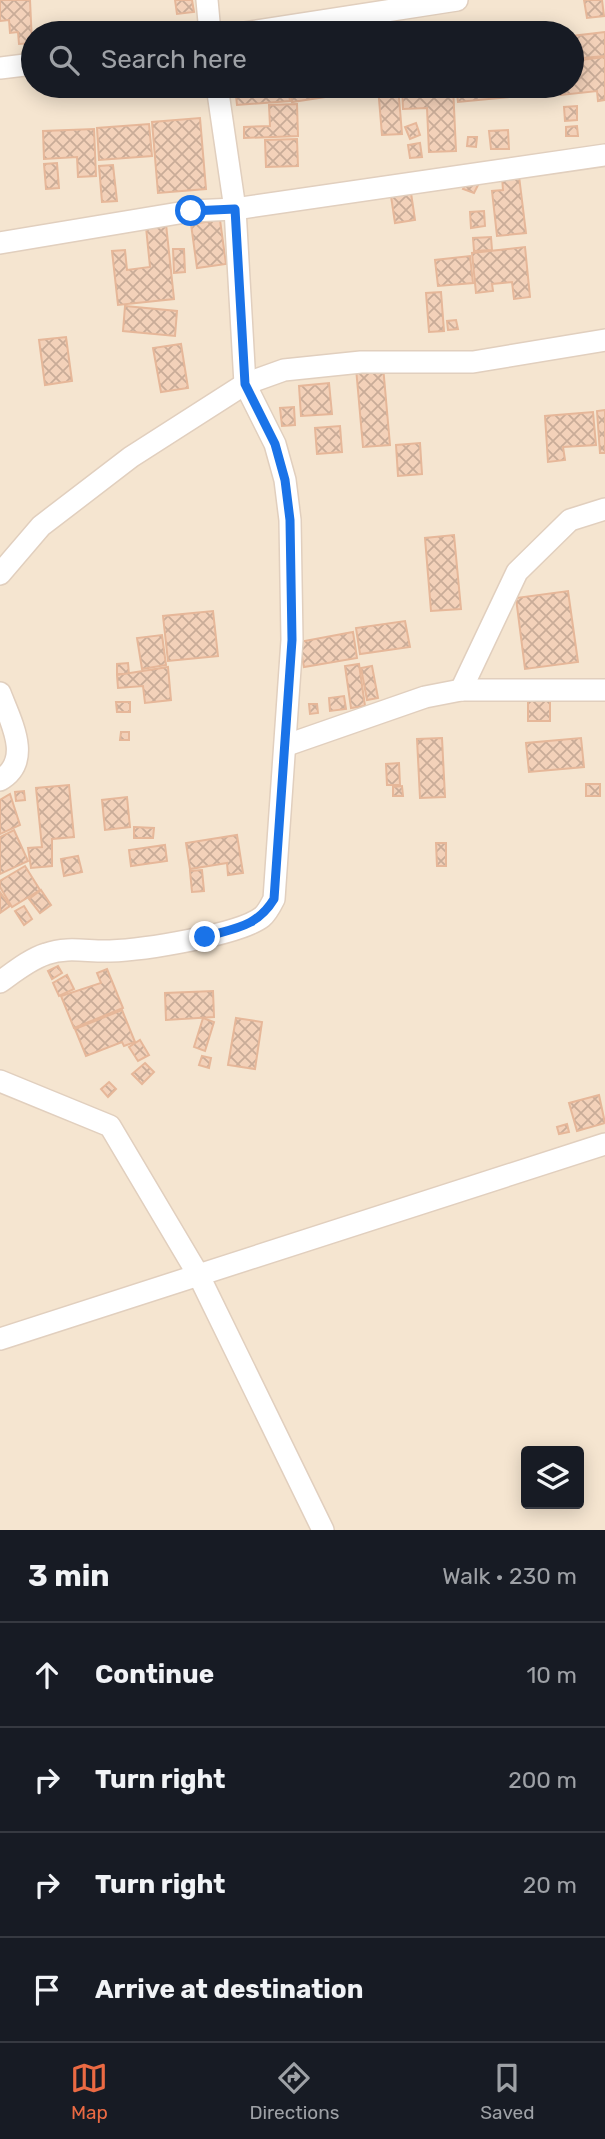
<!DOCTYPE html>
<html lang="en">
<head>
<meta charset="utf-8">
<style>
  body { margin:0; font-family:Rubik,sans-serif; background:#242831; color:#f1f3f6 }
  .controls { position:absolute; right:21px; bottom:21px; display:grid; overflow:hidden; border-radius:7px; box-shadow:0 4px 18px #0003 }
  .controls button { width:63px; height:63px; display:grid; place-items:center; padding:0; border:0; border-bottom:2px solid #363941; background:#171b24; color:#f1f3f6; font:35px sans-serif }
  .stop { position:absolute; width:21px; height:21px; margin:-16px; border:5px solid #1a73e8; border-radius:50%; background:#fff }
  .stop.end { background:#1a73e8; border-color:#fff; box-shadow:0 2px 7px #0008 }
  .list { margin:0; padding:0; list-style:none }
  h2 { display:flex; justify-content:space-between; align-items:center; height:91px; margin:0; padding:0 28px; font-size:30px }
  h2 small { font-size:23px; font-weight:400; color:#9ea1a6 }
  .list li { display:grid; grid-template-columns:46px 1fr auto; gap:21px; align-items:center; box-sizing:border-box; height:105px; padding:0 28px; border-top:2px solid #363941 }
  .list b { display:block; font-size:26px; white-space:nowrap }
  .list em { font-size:23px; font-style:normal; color:#9ea1a6 }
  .icon { flex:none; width:38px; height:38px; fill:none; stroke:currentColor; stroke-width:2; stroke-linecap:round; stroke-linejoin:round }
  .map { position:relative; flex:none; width:605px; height:1530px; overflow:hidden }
  .search { position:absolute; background:#171b24; box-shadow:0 4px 18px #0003; left:21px; right:21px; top:21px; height:77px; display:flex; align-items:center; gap:18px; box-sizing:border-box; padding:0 24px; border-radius:38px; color:#9ea1a6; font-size:26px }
  .sheet { height:511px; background:#171b24 }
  nav { display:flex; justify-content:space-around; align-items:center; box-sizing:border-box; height:98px; border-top:2px solid #363941; background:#171b24; font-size:19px; color:#9ea1a6 }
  nav a { display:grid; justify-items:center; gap:4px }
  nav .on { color:#eb6a43 }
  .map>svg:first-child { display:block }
  .residential { fill:#f5e5d0; fill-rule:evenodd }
  .building { fill:url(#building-cross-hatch); stroke:#e6b799; stroke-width:2 }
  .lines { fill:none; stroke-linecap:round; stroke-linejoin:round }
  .minor-casing { stroke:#e1cfbe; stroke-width:24 }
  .minor { stroke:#fff; stroke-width:21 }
  .route { stroke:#1a73e8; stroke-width:9 }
</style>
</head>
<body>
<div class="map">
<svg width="605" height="1530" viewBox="0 0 605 1530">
  <defs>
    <pattern id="building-cross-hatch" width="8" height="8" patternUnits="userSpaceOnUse" patternTransform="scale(1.75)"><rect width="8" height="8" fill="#f3d1b9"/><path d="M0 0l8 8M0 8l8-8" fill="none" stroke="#c9ac98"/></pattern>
  </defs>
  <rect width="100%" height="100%" fill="#fdf3e2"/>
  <path class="residential" d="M0,0H605V1530H0ZM33,33H572V86H33ZM526,1451H579V1504H526Z"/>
  <g class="building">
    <path d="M0,0H30L32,43L19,44L18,32L10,33L9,20L0,21Z"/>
    <path d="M175,0H192L194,12L177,14Z"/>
    <path d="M584,0H602L604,16L587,18Z"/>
    <path d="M393,13L395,28L378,29L377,15Z"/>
    <path d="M369,16L374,30L365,33L360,20Z"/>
    <path d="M605,32V56L572,59V36Z"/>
    <path d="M605,57V100L598,101L597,91L561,95L559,86H572V61Z"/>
    <path d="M235,86H288L290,101L237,105Z"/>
    <path d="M290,86H325L326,97L292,102Z"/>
    <path d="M348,86H381L349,92Z"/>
    <path d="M398,86L402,134L382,135L378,87Z"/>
    <path d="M402,86H453L456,151L429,152L427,108L403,109Z"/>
    <path d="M456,86H508L509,97L458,102Z"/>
    <path d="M297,104L298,136L244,138V127L270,126L269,105Z"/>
    <path d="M577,106V120L565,121L564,107Z"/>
    <path d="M200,118L206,189L158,193L152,122Z"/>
    <path d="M416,123L420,135L410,139L405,127Z"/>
    <path d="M149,124L152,156L99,160L97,128Z"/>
    <path d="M577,126L578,136H566V127Z"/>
    <path d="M94,129L96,176L78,177L77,157L44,159L43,131Z"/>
    <path d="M508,130L509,149H491L489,131Z"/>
    <path d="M468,137H477L476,147L467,146Z"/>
    <path d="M297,139L298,166L266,167L265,140Z"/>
    <path d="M420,143L422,157L410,158L408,145Z"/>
    <path d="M57,163L59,188L46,189L44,164Z"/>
    <path d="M113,165L117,201L102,202L99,166Z"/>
    <path d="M519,176L526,233L497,236L492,191L503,190L502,177Z"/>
    <path d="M468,179L479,183L474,193L463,189Z"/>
    <path d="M411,193L415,220L395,223L391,196Z"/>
    <path d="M484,211L485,226L471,228L470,212Z"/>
    <path d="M220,220L226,264L197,268L191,224Z"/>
    <path d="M166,224L174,299L118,305L112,251L125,250L127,270L150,267L146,227Z"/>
    <path d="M491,237L492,250L474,251L473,238Z"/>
    <path d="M525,247L530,297L514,299L512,282L492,284L493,291L476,293L472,253Z"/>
    <path d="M173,249H184L185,272L174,273Z"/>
    <path d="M470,256L473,283L438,286L435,260Z"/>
    <path d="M441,292L444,331L429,332L426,293Z"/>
    <path d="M125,306L177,311L175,336L123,331Z"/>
    <path d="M456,320L458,329L448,330L447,321Z"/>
    <path d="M66,337L72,381L45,385L39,340Z"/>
    <path d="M181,344L188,388L161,392L153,348Z"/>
    <path d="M383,366L390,445L363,447L356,368Z"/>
    <path d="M329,383L332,414L301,416L299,386Z"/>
    <path d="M294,407L295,425L282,426L280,408Z"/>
    <path d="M605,410V453H600L597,411Z"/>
    <path d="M593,412L596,445L563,447L565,460L548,462L545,416Z"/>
    <path d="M340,426L342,452L317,454L315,428Z"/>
    <path d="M420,443L422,474L398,476L396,445Z"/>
    <path d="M454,535L461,609L431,611L425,538Z"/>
    <path d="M568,591L578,662L525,669L516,598Z"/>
    <path d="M213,611L218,656L168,661L163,616Z"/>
    <path d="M405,621L410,647L360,654L356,628Z"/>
    <path d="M353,632L357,658L304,667L299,642Z"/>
    <path d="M162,635L166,665L142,669L137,638Z"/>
    <path d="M128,663L129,674H117V664Z"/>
    <path d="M359,664L365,706L351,708L345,666Z"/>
    <path d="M372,666L378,698L367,700L361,668Z"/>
    <path d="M168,667L171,700L145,703L143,686L118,688L117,675Z"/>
    <path d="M344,696L346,709L330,711L329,698Z"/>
    <path d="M550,700V721H528V701Z"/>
    <path d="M116,702H130V712H117Z"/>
    <path d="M309,704H317L318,713L310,714Z"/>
    <path d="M121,732H129V740H120Z"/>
    <path d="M442,738L445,797L420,798L417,739Z"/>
    <path d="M581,738L584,767L529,772L526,743Z"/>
    <path d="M399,763L400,785H387L386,764Z"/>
    <rect x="586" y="784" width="14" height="12"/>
    <path d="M69,785L74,837L52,839V866L31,868L28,848L42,847L36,788Z"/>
    <path d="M402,786L403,796H393V787Z"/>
    <path d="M24,791L25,800L16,801L15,792Z"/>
    <path d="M10,794L20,825L0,834V800Z"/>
    <path d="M127,797L130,827L105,830L102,800Z"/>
    <path d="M134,827L154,828L153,838H134Z"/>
    <path d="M14,830L28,861L0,874V837Z"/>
    <path d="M237,835L243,873L228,875L227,863L190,869L186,843Z"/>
    <path d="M436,843H446V866H437Z"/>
    <path d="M165,845L167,861L131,866L129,850Z"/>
    <path d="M78,856L82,872L64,876L61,859Z"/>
    <path d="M25,866L40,890L12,907L0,887V881Z"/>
    <path d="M202,870L204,891L192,892L190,871Z"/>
    <path d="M41,890L51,905L40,913L29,899Z"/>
    <path d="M0,892L10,906L0,913Z"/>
    <path d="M24,906L32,919L24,925L15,911Z"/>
    <path d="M58,966L62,973L52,979L48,971Z"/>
    <path d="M107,969L123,1008L74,1028L61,996L101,983L97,973Z"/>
    <path d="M67,975L74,989L59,996L53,983Z"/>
    <path d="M213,991L214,1017L166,1020L165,993Z"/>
    <path d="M122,1010L135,1042L124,1046L122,1042L86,1056L75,1029Z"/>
    <path d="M203,1018L214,1022L205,1051L194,1047Z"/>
    <path d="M236,1018L262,1022L255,1069L228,1065Z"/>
    <path d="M140,1040L149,1055L138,1061L129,1047Z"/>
    <path d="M202,1056L211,1058L209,1068L199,1065Z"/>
    <path d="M145,1063L154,1072L142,1084L132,1074Z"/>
    <path d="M109,1082L116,1089L108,1097L101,1089Z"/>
    <path d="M599,1095L605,1123L577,1131L569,1103Z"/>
    <path d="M567,1124L569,1132L559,1134L557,1127Z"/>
  </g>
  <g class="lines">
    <g class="minor-casing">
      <g id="minor">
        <path d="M207,0L210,33"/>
        <path d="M244,33L457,0"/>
        <path d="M0,68L33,64"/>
        <path d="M0,243L191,211L235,209L605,155"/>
        <path d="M0,574L41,526L131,457L245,384L284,370L361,362H473L605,340"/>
        <path d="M461,690L517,572L570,520L605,509"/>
        <path d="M0,693C11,722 33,761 0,780"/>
        <path d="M287,745L425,697L461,690H605"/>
        <path d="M0,982C14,972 30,959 46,954C68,946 88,952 110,951C142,950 239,935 262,917C267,913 271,905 274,899L292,640L290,520L285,480L275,444L245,384L235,209L217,86"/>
        <path d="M0,1081L110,1126L199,1276L323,1530"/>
        <path d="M0,1339L605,1144"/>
      </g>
    </g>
    <use href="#minor" class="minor"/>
  </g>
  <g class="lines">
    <path class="route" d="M191,211L235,209L245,384L275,444L285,480L290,520L292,640L274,899C257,927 235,928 205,937"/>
  </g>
</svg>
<div class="controls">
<button><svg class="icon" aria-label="layers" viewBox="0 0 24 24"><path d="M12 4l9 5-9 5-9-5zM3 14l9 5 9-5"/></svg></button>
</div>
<div class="stop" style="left:191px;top:211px"></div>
<div class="stop end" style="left:205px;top:937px"></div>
<div class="search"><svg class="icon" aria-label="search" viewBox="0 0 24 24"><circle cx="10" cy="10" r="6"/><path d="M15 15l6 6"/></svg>Search here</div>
</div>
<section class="sheet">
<h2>3 min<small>Walk · 230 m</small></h2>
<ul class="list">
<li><svg class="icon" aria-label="ahead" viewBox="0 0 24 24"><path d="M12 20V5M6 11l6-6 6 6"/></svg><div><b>Continue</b></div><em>10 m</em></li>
<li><svg class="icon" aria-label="right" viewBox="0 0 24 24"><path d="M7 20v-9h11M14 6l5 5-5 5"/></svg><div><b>Turn right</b></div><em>200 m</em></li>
<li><svg class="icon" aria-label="right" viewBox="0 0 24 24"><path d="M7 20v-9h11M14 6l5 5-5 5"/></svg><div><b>Turn right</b></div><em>20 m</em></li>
<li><svg class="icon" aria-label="arrive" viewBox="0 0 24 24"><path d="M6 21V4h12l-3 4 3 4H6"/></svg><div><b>Arrive at destination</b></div></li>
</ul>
</section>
<nav>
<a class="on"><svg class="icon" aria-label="map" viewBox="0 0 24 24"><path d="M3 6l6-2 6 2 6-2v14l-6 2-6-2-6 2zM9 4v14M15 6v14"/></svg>Map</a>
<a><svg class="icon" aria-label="directions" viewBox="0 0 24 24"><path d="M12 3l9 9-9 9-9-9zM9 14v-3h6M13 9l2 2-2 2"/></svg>Directions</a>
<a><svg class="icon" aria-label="saved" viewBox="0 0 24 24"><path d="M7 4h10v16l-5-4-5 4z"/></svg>Saved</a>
</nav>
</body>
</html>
